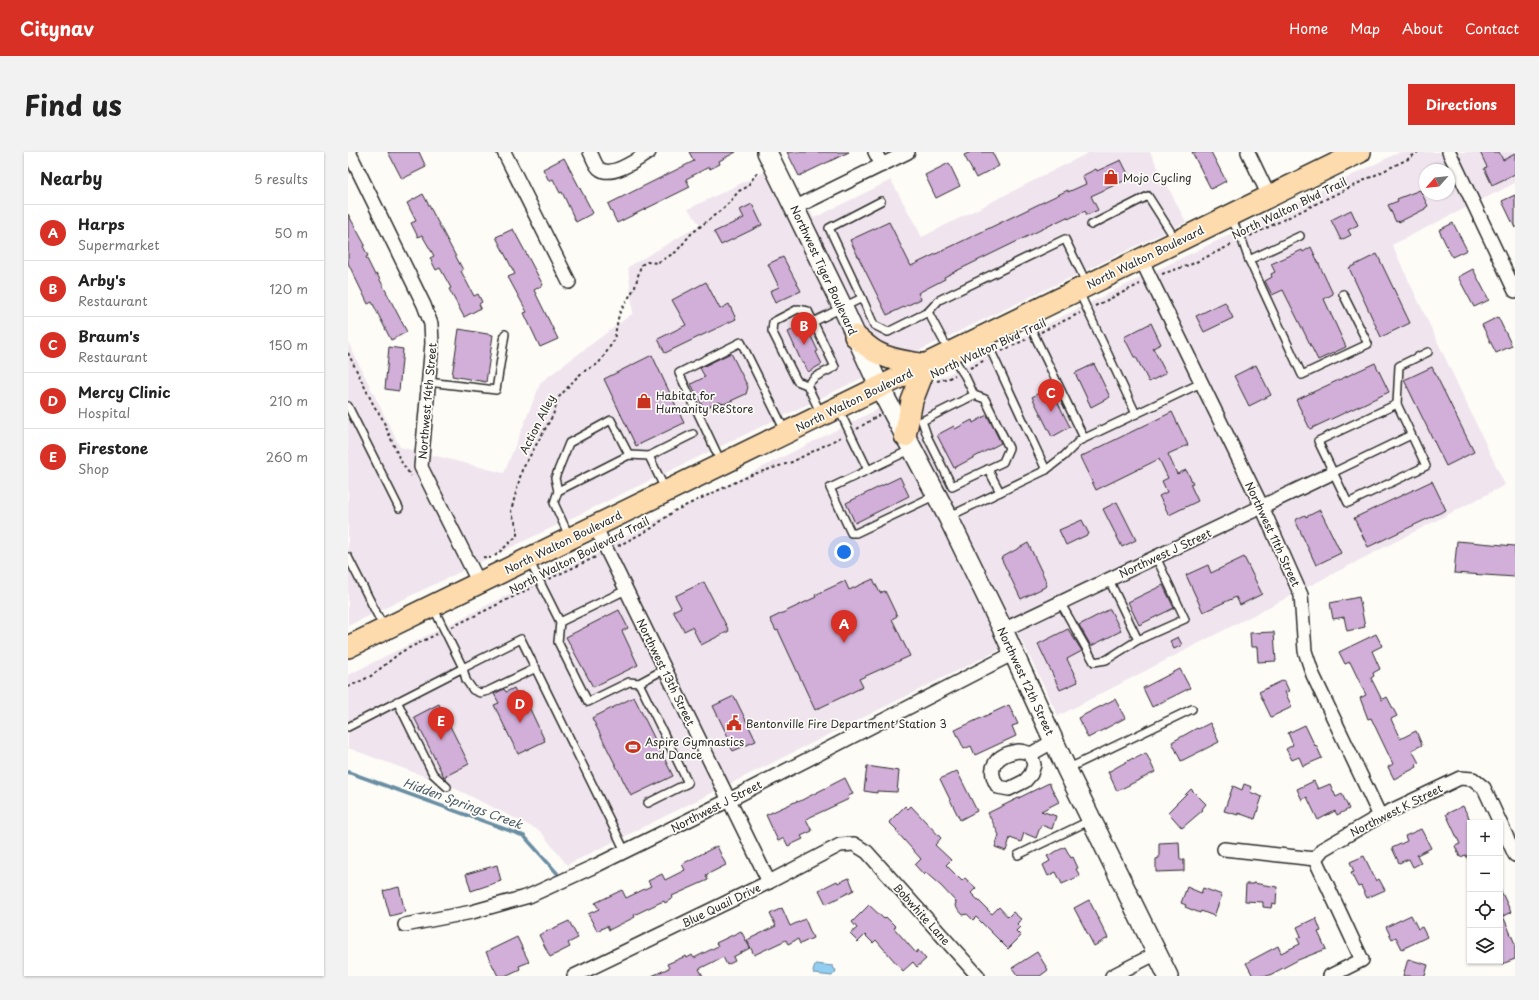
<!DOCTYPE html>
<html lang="en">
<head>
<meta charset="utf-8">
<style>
  body { margin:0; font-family:"Playpen Sans",sans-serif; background:#f2f2f2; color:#222 }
  .controls { position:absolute; right:12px; bottom:12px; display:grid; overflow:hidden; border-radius:0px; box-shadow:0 1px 3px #0004 }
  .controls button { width:36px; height:36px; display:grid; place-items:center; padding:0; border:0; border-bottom:1px solid #e0e0e0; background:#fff; color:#222; font:20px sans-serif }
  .compass { position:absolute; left:1071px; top:12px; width:36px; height:36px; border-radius:50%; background:#fff; box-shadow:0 1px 3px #0004; rotate:243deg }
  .you { position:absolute; left:496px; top:400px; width:14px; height:14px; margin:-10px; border:3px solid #fff; border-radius:50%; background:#1a73e8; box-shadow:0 0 0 6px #1a73e833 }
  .badge { display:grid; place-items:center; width:26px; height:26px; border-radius:50%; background:#d93025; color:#fff; font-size:13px; font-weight:700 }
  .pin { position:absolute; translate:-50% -33px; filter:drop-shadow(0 1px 2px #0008) }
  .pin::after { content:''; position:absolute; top:21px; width:14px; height:12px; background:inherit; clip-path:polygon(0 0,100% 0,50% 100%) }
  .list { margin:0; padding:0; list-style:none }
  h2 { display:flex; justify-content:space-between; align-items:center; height:52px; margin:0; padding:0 16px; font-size:17px }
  h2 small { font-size:13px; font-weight:400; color:#767676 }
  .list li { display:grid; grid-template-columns:26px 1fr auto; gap:12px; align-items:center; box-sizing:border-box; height:56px; padding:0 16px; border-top:1px solid #e0e0e0 }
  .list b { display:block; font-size:15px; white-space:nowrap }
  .list p { margin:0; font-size:13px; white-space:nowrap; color:#767676 }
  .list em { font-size:13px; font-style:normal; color:#767676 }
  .icon { flex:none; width:22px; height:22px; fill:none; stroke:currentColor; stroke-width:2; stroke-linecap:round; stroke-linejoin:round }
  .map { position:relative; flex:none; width:1167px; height:824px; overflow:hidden; border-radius:0px }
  header { display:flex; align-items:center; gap:24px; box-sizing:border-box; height:56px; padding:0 20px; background:#d93025; color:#fff }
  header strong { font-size:19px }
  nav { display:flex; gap:22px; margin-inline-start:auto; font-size:14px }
  .intro { display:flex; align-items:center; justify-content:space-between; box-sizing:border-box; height:96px; padding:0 24px }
  h1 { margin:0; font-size:28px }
  .button { padding:10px 18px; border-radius:0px; background:#d93025; color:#fff; font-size:14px; font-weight:700 }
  main { display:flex; gap:24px; padding:0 24px }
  aside { flex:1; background:#fff; border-radius:0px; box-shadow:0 1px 3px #0004 }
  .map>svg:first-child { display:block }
  .built { fill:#f0e5ee; fill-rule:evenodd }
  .water { fill:#92cef2; stroke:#698da2 }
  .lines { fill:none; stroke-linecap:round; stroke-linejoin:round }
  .stream { stroke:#698da2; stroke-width:3.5 }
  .building { fill:#d2afd9; stroke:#2b2b2b }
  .lane-casing { stroke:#2b2b2b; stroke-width:10 }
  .street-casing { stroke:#2b2b2b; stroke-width:16 }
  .secondary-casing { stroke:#2b2b2b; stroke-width:22 }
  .primary-casing { stroke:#2b2b2b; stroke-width:24 }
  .path { stroke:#2b2b2b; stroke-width:2; stroke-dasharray:3 3; stroke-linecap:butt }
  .lane { stroke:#fdfcf7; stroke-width:7 }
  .street { stroke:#fdfcf7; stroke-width:13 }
  .secondary { stroke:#fdfcf7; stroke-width:19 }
  .primary { stroke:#fedbac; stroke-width:21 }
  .labels { text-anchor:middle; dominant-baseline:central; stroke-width:3.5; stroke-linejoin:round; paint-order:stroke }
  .poi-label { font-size:11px; fill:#2b2b2b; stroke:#fdfcf7; text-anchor:start }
  .street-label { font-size:11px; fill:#2b2b2b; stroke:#fdfcf7 }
  .water-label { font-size:12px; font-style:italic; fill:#4a5c67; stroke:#fdfcf7 }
</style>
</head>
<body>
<header>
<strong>Citynav</strong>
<nav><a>Home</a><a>Map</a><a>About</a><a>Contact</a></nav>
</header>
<div class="intro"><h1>Find us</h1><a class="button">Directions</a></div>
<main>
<aside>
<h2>Nearby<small>5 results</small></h2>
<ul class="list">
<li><span class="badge">A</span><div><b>Harps</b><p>Supermarket</p></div><em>50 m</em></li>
<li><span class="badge">B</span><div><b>Arby's</b><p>Restaurant</p></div><em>120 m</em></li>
<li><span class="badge">C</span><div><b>Braum's</b><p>Restaurant</p></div><em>150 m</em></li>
<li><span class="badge">D</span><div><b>Mercy Clinic</b><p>Hospital</p></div><em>210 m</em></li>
<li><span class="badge">E</span><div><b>Firestone</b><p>Shop</p></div><em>260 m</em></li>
</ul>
</aside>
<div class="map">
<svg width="1167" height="824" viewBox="0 0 1167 824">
  <rect width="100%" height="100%" fill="#fdfcf7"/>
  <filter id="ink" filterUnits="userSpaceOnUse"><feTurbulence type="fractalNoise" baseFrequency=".025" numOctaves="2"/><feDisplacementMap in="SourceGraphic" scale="8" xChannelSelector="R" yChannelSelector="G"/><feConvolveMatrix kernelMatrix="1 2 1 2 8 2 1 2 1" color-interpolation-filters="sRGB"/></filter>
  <g filter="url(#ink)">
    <g class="built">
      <path d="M742,0H802L838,70L0,474V190L52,295L156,321L193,230L285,161L280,115L352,73L340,57L435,11L466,66L543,28L574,85Z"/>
      <path d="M1052,0H1167V31L1044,93L1157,333L710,564L673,487L219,713L192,679L100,633L0,596V523L749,147ZM1077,18H1101V42H1077Z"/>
    </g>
    <path class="water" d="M467,812L485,814L486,817L488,818L487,821H486L484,824L466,822L465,820Z"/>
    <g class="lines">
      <path class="stream" d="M0,620L176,684L209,721"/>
    </g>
    <g class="building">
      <path d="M40,0H71L78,15L54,27Z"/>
      <path d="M341,0H388L371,9L372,12L362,17L361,15L338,27L342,35L269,71L260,52L346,9Z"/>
      <path d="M439,0H501L451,24Z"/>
      <path d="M623,0H644L651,14L628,26L616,3Z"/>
      <path d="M844,0H863L878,29L863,37Z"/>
      <path d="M1132,0H1151L1155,8L1167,2V22L1144,33L1136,16L1139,15Z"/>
      <path d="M216,6L245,61L228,70L214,40L212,41L205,27L201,29L195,17Z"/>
      <path d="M773,8L782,26L743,44L750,58L739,63L737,59L720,67L719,65L596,125L597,127L570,141L573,147L539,163L502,88L541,70L563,114L720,38V40L738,32L734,24L748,17L749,19Z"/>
      <path d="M601,11L612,34L588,46L577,23Z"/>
      <path d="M1072,38L1080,54L1077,56V57L1051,70L1050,69L1048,70L1040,53L1050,49L1049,47Z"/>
      <path d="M75,42L115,118L113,119L126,144L130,142L134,150L131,152L133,156L116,165L101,137L103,136L92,116L88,118L82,106L86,104L74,83L70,85L63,71L68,69L59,51Z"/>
      <path d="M1167,43V76L1154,49Z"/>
      <path d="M404,52L414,73L373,93L366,80L396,66L392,58Z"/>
      <path d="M1003,58L1010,73L1000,78L1003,83L993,88L983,68Z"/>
      <path d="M0,62L17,93L15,94L20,104L18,105L27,123L29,122L59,180L43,188L24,150L20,152L0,111Z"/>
      <path d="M1105,71L1119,98L1104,105L1091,78Z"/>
      <path d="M165,77L195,133L186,138L210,187L192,195L176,161L179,160L160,125L167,122L148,85Z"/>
      <path d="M963,95L985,142L976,147L998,195L970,208L935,138L924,143L917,129L924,125L923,122L927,120L923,112L954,98L955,100Z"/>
      <path d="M1029,102L1062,171L1033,185L1001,116Z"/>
      <path d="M435,105L453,139L427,151L422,139L431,135L420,112Z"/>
      <path d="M1125,117L1141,148L1126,155L1110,125Z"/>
      <path d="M358,130L372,157L381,152L388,167L317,201L310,187L338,173L324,148Z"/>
      <path d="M877,150L885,166L856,180L848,164Z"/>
      <path d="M1150,165L1164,194L1148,201L1134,173Z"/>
      <path d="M803,171L813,192L805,196L818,221L801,230L788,205H786L776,185Z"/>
      <path d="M454,173L457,180L460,178L470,199L468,200L474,212L460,220L456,211H454L440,180Z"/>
      <path d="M111,177L145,183L138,230L104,224Z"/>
      <path d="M41,195L55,197L51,239L37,237Z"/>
      <path d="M383,201L400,235L398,242L376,252L370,250L356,257L343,232L357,225L352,216Z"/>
      <path d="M304,203L336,271L288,294L256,227Z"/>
      <path d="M1027,211L1041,240L962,277L948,248Z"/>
      <path d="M746,212L762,245L743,255L727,221Z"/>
      <path d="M908,213L923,243L901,254L886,224Z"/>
      <path d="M1084,215L1126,300L1098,314L1056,228Z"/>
      <path d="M702,235L722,275L704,285L684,245Z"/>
      <path d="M824,260L840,293L820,302L829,322L838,318L845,331L842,332L850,349L821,363L811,344L819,340L814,329L820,326L811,307L748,338L732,305Z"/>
      <path d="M639,263L653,291L606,316L589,283L606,274L607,277L624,268L625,271Z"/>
      <path d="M552,325L561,344L507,371L498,351Z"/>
      <path d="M1084,329L1098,358L1020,395L1006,366Z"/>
      <path d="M769,350L788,388L774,395L755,357Z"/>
      <path d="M972,358L993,401L968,413L947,368L957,363L958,365Z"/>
      <path d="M734,368L741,382L718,393L711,378Z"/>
      <path d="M1109,389L1167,394V425L1106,421Z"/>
      <path d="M680,391L698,429H697L699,434L673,447L653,406Z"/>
      <path d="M896,405L914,442L892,453L888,445L855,460L838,423L860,413L863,421Z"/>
      <path d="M525,427L532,441L537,439L549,464L544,467L562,504L511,527L515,535L467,558L430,478L428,479L422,467L468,445L467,443L497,429L501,438Z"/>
      <path d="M356,430L381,479L353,493L344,475L336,479L325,459L333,455L327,444Z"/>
      <path d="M815,433L826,456L791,473L780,450Z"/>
      <path d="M1011,445L1017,475L999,479L996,465L985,467L982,451Z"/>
      <path d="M762,457L773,479L743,494L731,473Z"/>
      <path d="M271,458L280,476L274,479L290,513L245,535L218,485Z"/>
      <path d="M720,477L734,499L719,507L730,530L712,538L690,492Z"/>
      <path d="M926,480L928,509L910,510L909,495H903L902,481Z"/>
      <path d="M1028,482L1034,494L1024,499L1032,517L1025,521L1026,524L1023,526L1034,548L1039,545L1049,564L1043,567L1052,587L1068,579L1074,593L1064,598L1071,611L1068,612L1069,615L1046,627L1040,615L1045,612L1023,566L1020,567L1012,546L1018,543L1002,510L997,512L991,500Z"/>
      <path d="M830,485L834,493L826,497L822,489Z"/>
      <path d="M832,517L842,536L804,555L795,536Z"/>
      <path d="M936,528L941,539L937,540L944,555L923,565L911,540Z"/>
      <path d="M166,536L169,542L174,540L197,589L170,602L146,553L151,551L146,542L156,537L158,540Z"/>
      <path d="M386,544L408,589L385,599L380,590L382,589L365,554Z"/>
      <path d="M286,545L325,624L283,644L244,566Z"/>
      <path d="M767,547L777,566L740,586L730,566Z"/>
      <path d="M91,552L121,612L96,625L66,565Z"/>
      <path d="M661,553L670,572L664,574L668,584L627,603L623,594L616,597L607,578Z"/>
      <path d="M862,571L871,590L833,609L824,590L849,576L850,577Z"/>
      <path d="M957,573L967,594L968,593L974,606L955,614L951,605L944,608L938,597L945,593L940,581Z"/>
      <path d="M798,601L807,620L769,639L760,620L785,606L786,607Z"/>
      <path d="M519,614L551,619L549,640L529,639V641L516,639Z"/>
      <path d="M609,619L629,659L612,668L592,627Z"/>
      <path d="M497,626L505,642L500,644L501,647L458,667L464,679L453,684L455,687L440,694L436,686L430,689L418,663L449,649L450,650Z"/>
      <path d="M966,629L970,637L982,632L988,645L994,642L1001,657L989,663L987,659L970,668L959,645L954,648L949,637Z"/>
      <path d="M701,631L711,650L693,659L708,664L704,677L693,673L688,686L676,681L673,690L662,686L658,699L647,695L651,683L640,661Z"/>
      <path d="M896,632L904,635L902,640L914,645L907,667L890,661V663L876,659L885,634L894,638Z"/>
      <path d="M843,637L858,652L854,657L855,658L834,676L820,660Z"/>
      <path d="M557,654L560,657L563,654L593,686L587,693L603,708L598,713L614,729L617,726L628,736L623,741L644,762L651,755L660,765L665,760L673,767L669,772L672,775L668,779L673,784L660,797L628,765L625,768L619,762L615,763L607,754L608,750L593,734L578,721L576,723L567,713L573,707L548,679L549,678L541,670Z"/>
      <path d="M1115,654L1122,668V712L1118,703L1112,705L1107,694L1112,692L1098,662Z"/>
      <path d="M1073,677L1083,696L1069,703L1073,711L1065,715L1061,707L1051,711L1044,696L1059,689L1057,684Z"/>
      <path d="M831,690L832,708H836V719L808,720V707L811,706V691Z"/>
      <path d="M369,694L378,713L358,723L360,728L324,744L325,746L317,751L316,749L311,751L286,763L287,765L261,778L259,774L249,779L240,762L251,757L247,751L274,738L278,746L303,734L300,729L314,722L317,728L337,718L334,712Z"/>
      <path d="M717,695L723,706L725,705L730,716L728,717L732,724L714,732L708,720L700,724L695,713L702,709L699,704Z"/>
      <path d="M1016,704L1028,729L1031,727L1037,738L1019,746L1013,734L1010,735L1003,721L1006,720L1002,710Z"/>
      <path d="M149,713L153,729L123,739L118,722Z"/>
      <path d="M501,726L506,738L478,752L471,738L489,729L490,731Z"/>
      <path d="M905,731L929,735L928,752L924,751L923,756L915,755V750L897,749L898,732H905Z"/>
      <path d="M51,735L57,760L42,764L35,739Z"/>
      <path d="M839,735L853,741L855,736L874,743L866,764L853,759L852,761L837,755L838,753L833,751Z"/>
      <path d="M1152,737L1163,760L1155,764L1167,792V807L1154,812L1152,807Z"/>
      <path d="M741,748L760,786L746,794L726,756Z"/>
      <path d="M521,753L536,767L538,765L548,775L546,776L568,801L570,798L578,807L569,815L565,810L555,819L528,788L525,791L517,783L510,790L502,782L509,776L504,770Z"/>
      <path d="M434,756L442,774L457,767L465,786L452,792L450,787L440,792L438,788L406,803L399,788L428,774L422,762Z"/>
      <path d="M1063,763L1070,777L1074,775L1079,785L1054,797L1048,785L1044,787L1038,775Z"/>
      <path d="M968,766L973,779L970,780L978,797L950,808L920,824H905L898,811L930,794L933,801L952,792L949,786L953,784L949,775Z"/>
      <path d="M221,769L230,786L220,791L222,795L202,805L191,783Z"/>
      <path d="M393,779L402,796L385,805L387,809L379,813L375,805L351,817L355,824H304L321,816L319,812L338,804L339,806L344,803L346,806L370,794L368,791Z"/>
      <path d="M169,785L181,810L171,814L172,817L157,824H150L138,800Z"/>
      <path d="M689,800L700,818L692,824H670L664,816Z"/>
      <path d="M1060,807L1080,813L1077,824H1055Z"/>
    </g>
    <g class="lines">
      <g class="lane-casing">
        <g id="lane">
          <path d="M883,66L894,88L901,108L952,84"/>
          <path d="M743,73L800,44L828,88"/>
          <path d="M901,108L954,223L1020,192L995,142"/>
          <path d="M731,140L788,262"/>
          <path d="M514,146L481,76L533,49"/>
          <path d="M580,160L591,148L717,87L739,132"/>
          <path d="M678,166L736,286"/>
          <path d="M465,170L514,146L526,173L540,180L580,160L602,201L617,224L626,243L574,269L580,286L604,334L655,310L661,296L637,247L626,243"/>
          <path d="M637,186L698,318"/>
          <path d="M80,230L148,238L157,182"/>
          <path d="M459,233L449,229L424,179L425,170L450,157L460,159L487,215L467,225L459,233L473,262"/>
          <path d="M1049,252L1078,314L1000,351L970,289Z"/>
          <path d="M1049,252L1051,214L1080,200"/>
          <path d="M0,254L51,356"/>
          <path d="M490,256L520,318"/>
          <path d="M564,297L482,336L503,381H508L588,343"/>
          <path d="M301,304L345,282"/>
          <path d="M373,310L331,221L393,190L437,279"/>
          <path d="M640,317L652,340"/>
          <path d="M982,322L1063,283"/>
          <path d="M210,339L207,326L221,291L263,268L281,303"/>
          <path d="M600,365L698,318L716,304L731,289L853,231"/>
          <path d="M221,384L206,351L210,339L281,303L301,304L317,337"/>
          <path d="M0,405L36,476"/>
          <path d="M181,408L212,470L278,438"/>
          <path d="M712,450L746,510L758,508L790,488L761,428"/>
          <path d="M85,455L115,516L173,487L277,699"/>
          <path d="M212,470L210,490L240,550L281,530L291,531"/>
          <path d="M790,488L837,467L808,405"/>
          <path d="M49,549L85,622L99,635"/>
          <path d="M0,575L115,516L118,528L125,538L132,541L140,539L188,516"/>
          <path d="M719,617L844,557"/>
          <path d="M300,651L340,631L291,531L317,517"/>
          <path d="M670,703L743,668"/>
        </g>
      </g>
      <g class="street-casing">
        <g id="street">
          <path d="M1,0L76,153L83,172L84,191L73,315L131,431"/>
          <path d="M156,0L221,130"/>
          <path d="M242,0C245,5 247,14 252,17C264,26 290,7 301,0"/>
          <path d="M527,0L534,13"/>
          <path d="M900,0L921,44"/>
          <path d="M1101,0L1167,139"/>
          <path d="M446,56L560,0"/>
          <path d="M793,107L914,355L953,443L957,499L965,523L1032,664"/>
          <path d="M247,374L421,730"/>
          <path d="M655,478L980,323"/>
          <path d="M683,602L686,613L683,622L677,629L661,637L650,635C637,615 649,602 671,599C675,599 680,601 683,602L706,589"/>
          <path d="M876,697L967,707"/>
          <path d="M57,773L124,760L181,744L249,713L381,648L666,501"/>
          <path d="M226,824L421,730L492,693L506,692L519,700L630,824"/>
          <path d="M764,824L809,801"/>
          <path d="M982,824L1014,808L967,707L975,697L1032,664L1112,626L1125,627L1136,636L1167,703"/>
        </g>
      </g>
      <g class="secondary-casing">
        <path id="secondary" d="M419,0L495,156L532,236L600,365L655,478L719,618L820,824"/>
      </g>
      <g class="primary-casing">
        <g id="primary">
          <path d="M507,184C514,189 521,197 530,201C544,209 562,210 578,213L564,249L557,284"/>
          <path d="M0,495L1012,0"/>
        </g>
      </g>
      <g class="path">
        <path d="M902,84L1060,7L1070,0"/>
        <path d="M814,122L844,112L885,92"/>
        <path d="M747,154L792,132"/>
        <path d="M693,180L732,161"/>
        <path d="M654,199L679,187"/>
        <path d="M0,201L26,254L34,266L52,308L63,324"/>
        <path d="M622,216L637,208"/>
        <path d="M589,229L601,226L607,223"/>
        <path d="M509,277L531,263"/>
        <path d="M270,394L304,376L326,359L403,323L444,310L495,284"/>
        <path d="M147,404L169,384V375L163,359L174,318L205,263L211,245L230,224L238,218L250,212L256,204L266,188L271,162L287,135L293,113L299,110L309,111L328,100L343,82L378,54L391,39L399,35L410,19"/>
        <path d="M135,405L143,406"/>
        <path d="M201,427L250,404"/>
        <path d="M104,475L185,435"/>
        <path d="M0,535L23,524L53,500L89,482"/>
      </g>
      <use href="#lane" class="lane"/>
      <use href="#street" class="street"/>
      <use href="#secondary" class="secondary"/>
      <use href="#primary" class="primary"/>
    </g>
  </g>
  <defs>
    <g id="shop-bare" transform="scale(1.2)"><path d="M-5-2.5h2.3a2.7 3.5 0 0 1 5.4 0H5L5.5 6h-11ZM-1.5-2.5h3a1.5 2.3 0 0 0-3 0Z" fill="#c8321e" stroke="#fdfcf7" stroke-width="2.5" paint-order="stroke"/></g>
    <g id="civic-bare" transform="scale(1.2)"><path d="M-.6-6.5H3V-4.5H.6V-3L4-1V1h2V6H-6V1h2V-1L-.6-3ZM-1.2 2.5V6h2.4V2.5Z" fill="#c8321e" stroke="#fdfcf7" stroke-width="2.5" paint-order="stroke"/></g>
    <g id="stadium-bare" transform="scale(1.2)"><path d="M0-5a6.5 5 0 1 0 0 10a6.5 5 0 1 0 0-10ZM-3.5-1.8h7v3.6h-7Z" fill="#c8321e" stroke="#fdfcf7" stroke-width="2.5" paint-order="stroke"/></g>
  </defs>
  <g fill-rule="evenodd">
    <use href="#shop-bare" x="763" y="25"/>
    <use href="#shop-bare" x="296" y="249"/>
    <use href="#civic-bare" x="386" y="571"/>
    <use href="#stadium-bare" x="285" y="595"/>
  </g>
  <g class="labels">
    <g class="poi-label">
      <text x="775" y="25">Mojo Cycling</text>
      <text x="308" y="243">Habitat for<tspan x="308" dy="13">Humanity ReStore</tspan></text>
      <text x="398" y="571">Bentonville Fire Department Station 3</text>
      <text x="297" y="589">Aspire Gymnastics<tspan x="297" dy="13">and Dance</tspan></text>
    </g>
    <g class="street-label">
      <text transform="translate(941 56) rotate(-26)">North Walton Blvd Trail</text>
      <text transform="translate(797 105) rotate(-26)">North Walton Boulevard</text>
      <text transform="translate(476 118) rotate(65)">Northwest Tiger Boulevard</text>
      <text transform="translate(640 196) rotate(-25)">North Walton Blvd Trail</text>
      <text transform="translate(506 248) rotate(-26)">North Walton Boulevard</text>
      <text transform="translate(79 249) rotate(-85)">Northwest 14th Street</text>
      <text transform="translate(189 272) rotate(-63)">Action Alley</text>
      <text transform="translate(925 382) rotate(65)">Northwest 11th Street</text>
      <text transform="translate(215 390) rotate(-26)">North Walton Boulevard</text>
      <text transform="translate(817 401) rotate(-25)">Northwest J Street</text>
      <text transform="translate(231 403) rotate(-27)">North Walton Boulevard Trail</text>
      <text transform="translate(318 520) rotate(64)">Northwest 13th Street</text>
      <text transform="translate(678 529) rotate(65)">Northwest 12th Street</text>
      <text transform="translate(368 654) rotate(-27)">Northwest J Street</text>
      <text transform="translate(1048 658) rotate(-27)">Northwest K Street</text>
      <text transform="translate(373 753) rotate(-26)">Blue Quail Drive</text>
      <text transform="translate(574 762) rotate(48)">Bobwhite Lane</text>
    </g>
    <g class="water-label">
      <text transform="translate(115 651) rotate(20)">Hidden Springs Creek</text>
    </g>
  </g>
</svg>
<div class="controls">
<button>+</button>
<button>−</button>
<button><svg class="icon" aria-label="locate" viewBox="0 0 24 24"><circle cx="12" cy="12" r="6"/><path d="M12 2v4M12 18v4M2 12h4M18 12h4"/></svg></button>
<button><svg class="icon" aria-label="layers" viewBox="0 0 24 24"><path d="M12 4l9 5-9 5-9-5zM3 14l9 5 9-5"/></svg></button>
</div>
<svg class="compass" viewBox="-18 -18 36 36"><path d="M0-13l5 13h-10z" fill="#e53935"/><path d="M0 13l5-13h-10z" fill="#767676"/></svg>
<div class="you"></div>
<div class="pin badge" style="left:496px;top:491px">A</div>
<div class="pin badge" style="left:456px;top:193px">B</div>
<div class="pin badge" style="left:703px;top:260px">C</div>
<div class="pin badge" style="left:172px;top:571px">D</div>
<div class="pin badge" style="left:93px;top:588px">E</div>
</div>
</main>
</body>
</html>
